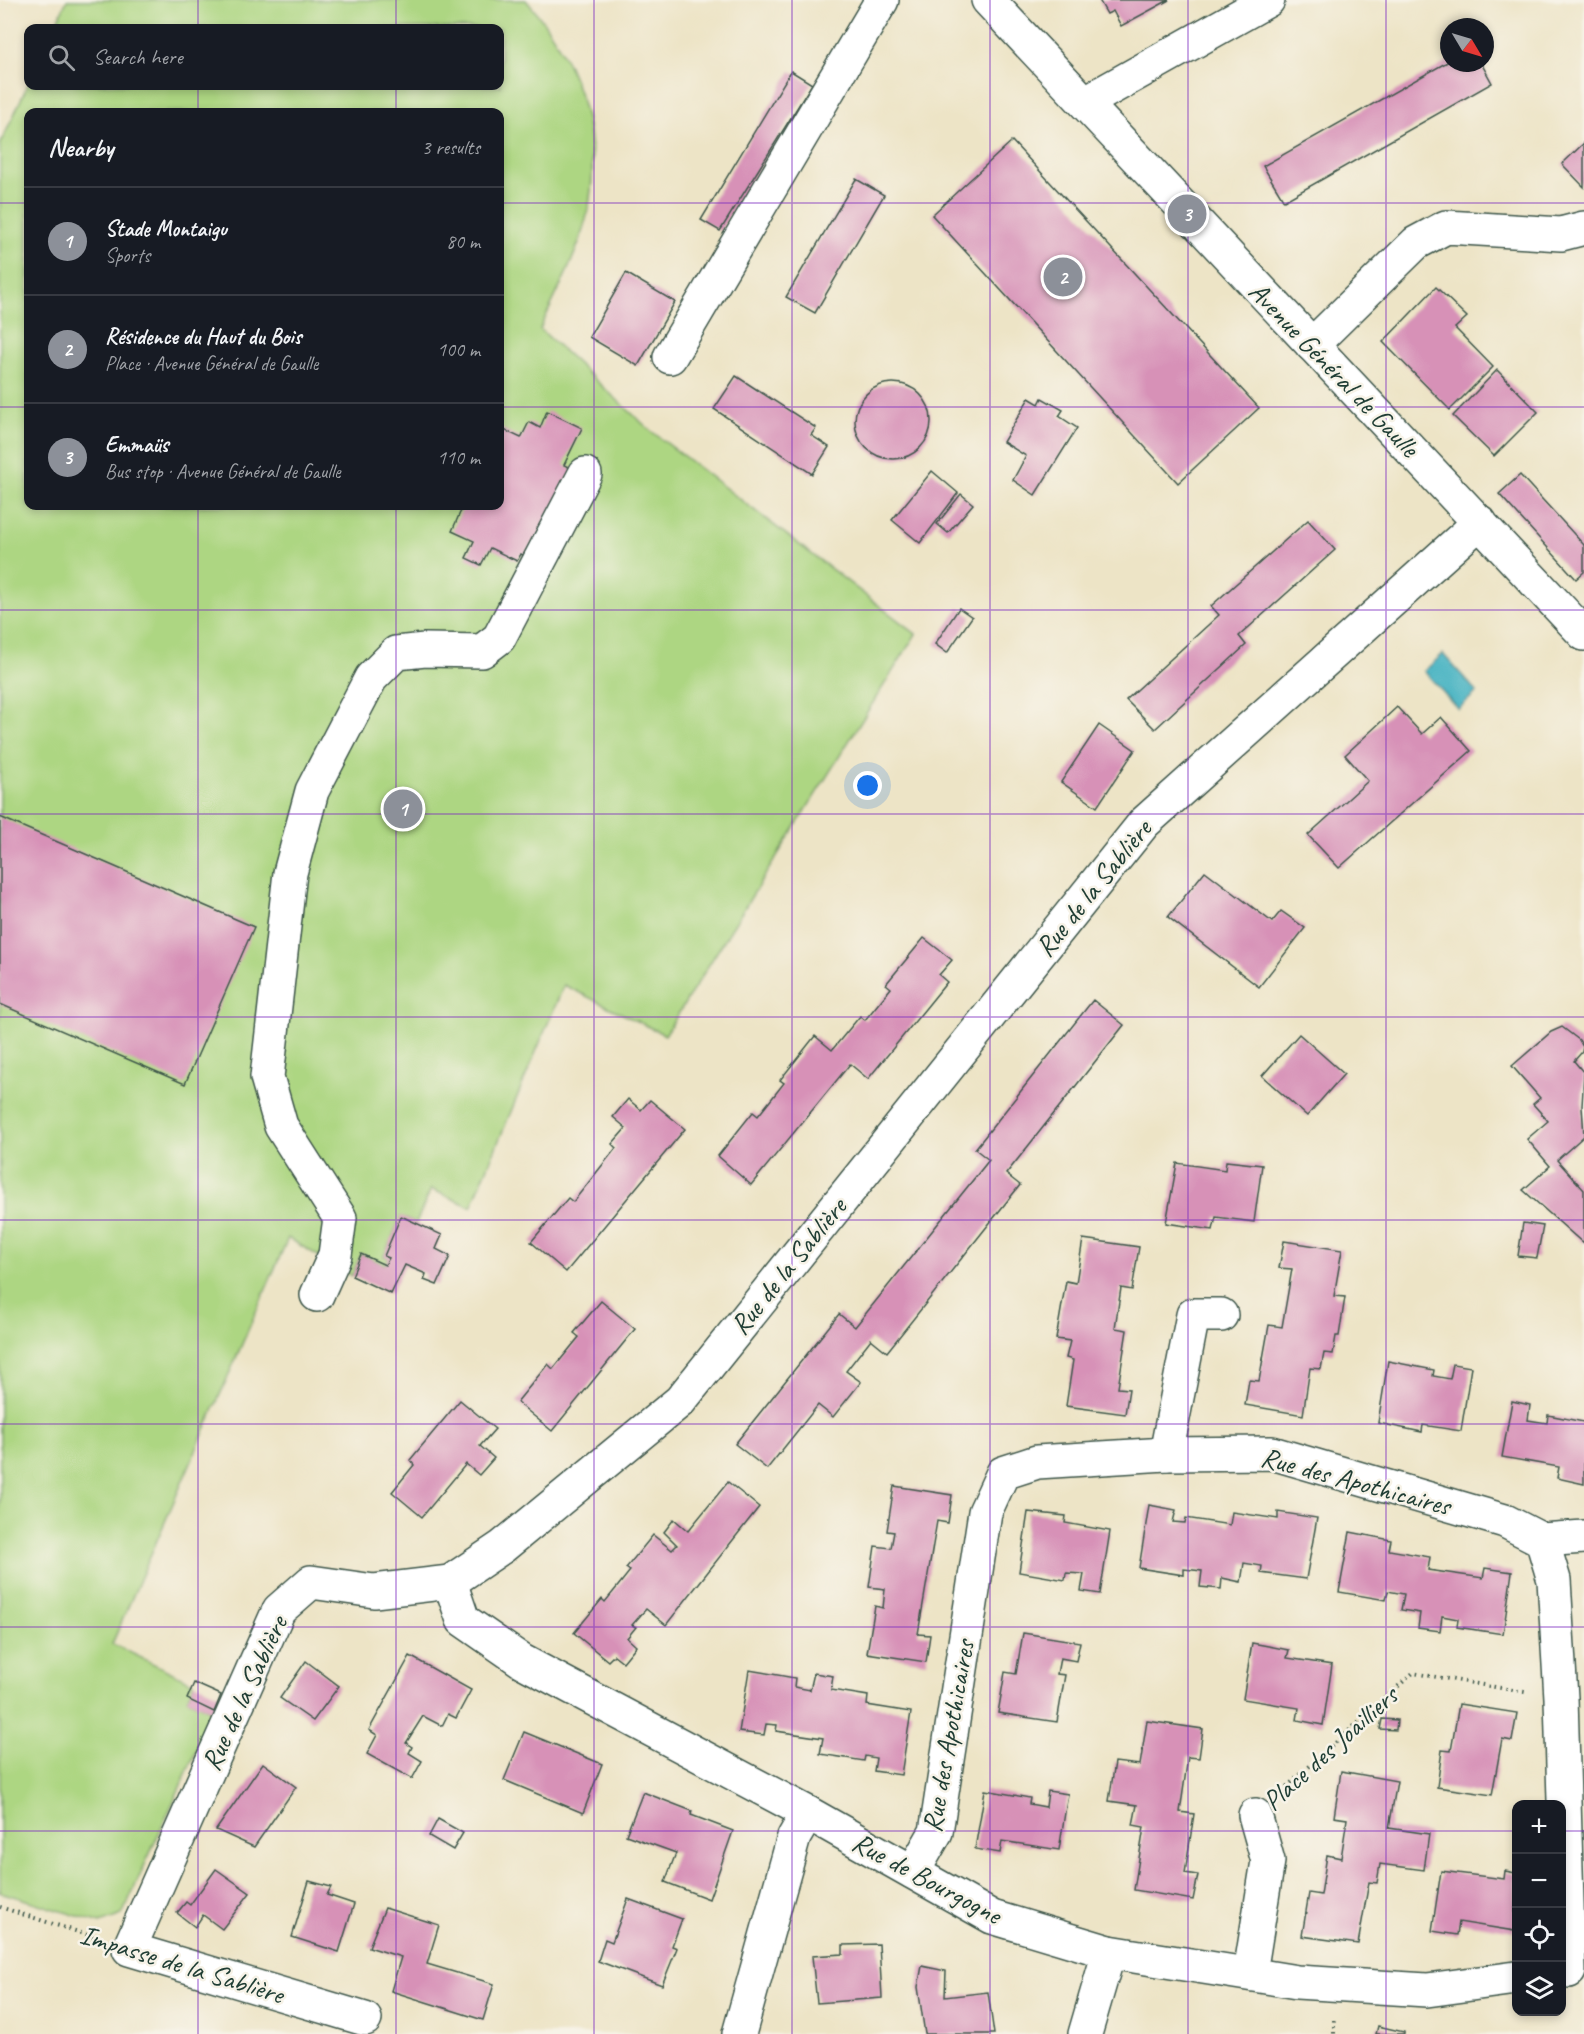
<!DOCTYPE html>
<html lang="en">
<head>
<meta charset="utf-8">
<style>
  body { margin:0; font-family:Caveat,sans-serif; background:#242831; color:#f1f3f6 }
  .controls { position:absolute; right:18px; bottom:18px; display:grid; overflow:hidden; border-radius:12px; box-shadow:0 3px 9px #0003 }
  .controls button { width:54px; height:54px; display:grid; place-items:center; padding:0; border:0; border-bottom:2px solid #363941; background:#171b24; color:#f1f3f6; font:30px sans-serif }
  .compass { position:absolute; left:1440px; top:18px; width:54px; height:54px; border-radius:50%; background:#171b24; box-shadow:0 3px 9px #0003; rotate:128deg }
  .you { position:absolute; left:868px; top:786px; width:21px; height:21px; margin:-15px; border:4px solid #fff; border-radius:50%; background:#1a73e8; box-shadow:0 0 0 9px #1a73e833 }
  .badge { display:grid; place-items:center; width:39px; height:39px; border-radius:50%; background:#8c9099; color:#fff; font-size:20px; font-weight:700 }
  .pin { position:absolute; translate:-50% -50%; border:3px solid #fff; box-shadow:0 2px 6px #0006 }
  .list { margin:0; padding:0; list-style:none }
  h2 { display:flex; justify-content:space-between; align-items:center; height:78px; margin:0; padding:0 24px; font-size:26px }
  h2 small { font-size:20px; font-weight:400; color:#9ea1a6 }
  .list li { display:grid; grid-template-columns:39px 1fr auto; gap:18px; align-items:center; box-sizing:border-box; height:108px; padding:0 24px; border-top:2px solid #363941 }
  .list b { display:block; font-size:22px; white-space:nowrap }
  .list p { margin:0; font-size:20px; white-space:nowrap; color:#9ea1a6 }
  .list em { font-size:20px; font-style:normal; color:#9ea1a6 }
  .icon { flex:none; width:33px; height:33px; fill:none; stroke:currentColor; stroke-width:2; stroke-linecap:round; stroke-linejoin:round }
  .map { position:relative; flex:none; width:1584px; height:2034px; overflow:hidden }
  .search { position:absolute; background:#171b24; box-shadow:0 3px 9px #0003; left:24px; top:24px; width:480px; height:66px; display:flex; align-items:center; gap:15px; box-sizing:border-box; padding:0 21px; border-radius:12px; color:#9ea1a6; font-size:22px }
  .panel { position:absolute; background:#171b24; box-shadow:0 3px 9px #0003; left:24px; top:108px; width:480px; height:402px; border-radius:12px }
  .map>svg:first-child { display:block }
  .green { fill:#add682; stroke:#668a5b; stroke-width:1.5; fill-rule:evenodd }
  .water { fill:#46b3c2; stroke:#32787b; stroke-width:1.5 }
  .building { fill:#d791b7 }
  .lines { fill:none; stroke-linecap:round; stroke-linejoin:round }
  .minor-casing { stroke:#3e564a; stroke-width:36 }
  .path { stroke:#3e564a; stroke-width:4; stroke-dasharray:1.5 4.5; stroke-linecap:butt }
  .minor { stroke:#fff; stroke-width:33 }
  .grid { fill:none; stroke:#7b2cbf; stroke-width:1.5; stroke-opacity:0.55 }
  .labels { text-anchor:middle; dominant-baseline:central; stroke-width:5; stroke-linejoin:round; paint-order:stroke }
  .street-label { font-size:28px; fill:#1f3d34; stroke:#f7f3e8 }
</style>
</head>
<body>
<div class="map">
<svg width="1584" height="2034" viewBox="0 0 1584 2034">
  <rect width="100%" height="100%" fill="#f7f3e8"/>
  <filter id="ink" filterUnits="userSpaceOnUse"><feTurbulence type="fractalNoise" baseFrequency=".0167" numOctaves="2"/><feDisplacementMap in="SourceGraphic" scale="12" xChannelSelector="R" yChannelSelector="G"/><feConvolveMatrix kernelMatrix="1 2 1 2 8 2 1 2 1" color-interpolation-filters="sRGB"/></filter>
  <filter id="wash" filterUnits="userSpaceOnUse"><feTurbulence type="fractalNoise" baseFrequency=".008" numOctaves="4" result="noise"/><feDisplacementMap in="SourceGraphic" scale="24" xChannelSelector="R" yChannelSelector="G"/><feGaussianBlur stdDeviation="1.35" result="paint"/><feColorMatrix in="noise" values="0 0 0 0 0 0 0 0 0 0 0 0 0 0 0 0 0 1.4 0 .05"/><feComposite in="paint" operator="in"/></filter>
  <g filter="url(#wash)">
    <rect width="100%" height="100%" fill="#ede4c6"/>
    <path class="green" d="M67,0H526C581,63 609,155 581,236C571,268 554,298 540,329L651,431L916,634L665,1035L564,985L471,1207L431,1189L416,1223L401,1217L384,1256L389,1258L385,1265L361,1254L352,1276L288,1238L112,1644L194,1683L187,1699L214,1712L122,1915L100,1923L0,1892V145L28,84L500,86V28H54ZM28,112H500V506H28Z"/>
    <path class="water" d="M1443,654L1477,692L1458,709L1424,671Z"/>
    <g id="blocks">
      <g class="building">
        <path d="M1099,0H1169L1121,26L1113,11L1107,14Z"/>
        <path d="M1449,61L1481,63L1492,83L1284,201L1263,166Z"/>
        <path d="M791,71L812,84L720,231L701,220Z"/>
        <path d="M1012,141L1259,408L1178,483L932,215Z"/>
        <path d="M1584,143V187L1562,164Z"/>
        <path d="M856,179L884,195L815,313L786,297Z"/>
        <path d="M626,273L675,302L638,366L589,337Z"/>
        <path d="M1436,287L1467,317L1455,328L1493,367L1450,410L1383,342Z"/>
        <path d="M1497,370L1538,412L1494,456L1453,416Z"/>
        <path d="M736,376L816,428L811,435L829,447L812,474L714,409Z"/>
        <circle cx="893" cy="421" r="38"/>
        <path d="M1029,398L1039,404L1042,398L1063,410L1059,416L1077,428L1035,495L1013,480L1026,456L1003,442Z"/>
        <path d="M547,411L582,428L564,465L575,470L531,559L521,554L517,561L490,548L481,565L466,558L474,541L452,531L463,506H500V428L521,438L529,422L540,428Z"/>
        <path d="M932,471L958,493L920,543L892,520Z"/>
        <path d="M1520,475L1584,545V572L1576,579L1499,494Z"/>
        <path d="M961,494L973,504L948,533L937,524Z"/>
        <path d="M1308,520L1335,550L1239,636L1246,645L1155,729L1126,700L1219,615L1211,606Z"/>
        <path d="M959,608L972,617L947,653L935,644Z"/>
        <path d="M1397,707L1422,734L1441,717L1471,751L1339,868L1308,835L1368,781L1345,755Z"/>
        <path d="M1099,725L1135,750L1097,807L1061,782Z"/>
        <path d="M0,817L254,927L185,1084L0,1004Z"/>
        <path d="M1205,871L1272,922L1281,911L1305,928L1259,987L1168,917Z"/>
        <path d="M924,938L952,960L939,975L947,982L868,1079L850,1064L751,1185L718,1156L753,1112L758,1116L773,1097L784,1083L780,1080L815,1036L832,1050L860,1016L865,1020L891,988L886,984Z"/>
        <path d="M1093,1000L1124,1025L1006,1174L1020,1185L887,1352L871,1339L846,1371L861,1382L833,1417L818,1405L767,1469L735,1444L839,1314L855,1327L989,1160L975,1149Z"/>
        <path d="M1562,1027L1579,1040L1583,1047L1582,1052L1574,1061L1584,1073L1582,1106L1584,1136L1557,1160L1584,1190V1244L1523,1190L1550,1166L1527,1139L1548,1121L1533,1104L1540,1098L1512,1066L1551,1032Z"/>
        <path d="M1299,1034L1344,1074L1307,1116L1262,1076Z"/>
        <path d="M628,1099L641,1110L650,1100L685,1129L566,1272L531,1242L568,1198L573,1202L616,1148L612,1144L626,1128L613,1117Z"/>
        <path d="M1226,1161L1262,1165L1254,1222L1216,1217L1213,1230L1166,1223L1177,1163L1225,1170Z"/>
        <path d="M401,1216L442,1235L436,1249L450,1256L437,1285L424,1280L426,1274L405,1265L391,1294L352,1276L361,1254L385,1265L389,1258L384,1256Z"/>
        <path d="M1523,1223L1543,1226L1537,1258L1518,1256Z"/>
        <path d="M1083,1239L1139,1247L1132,1290L1121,1288L1115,1328L1127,1330L1118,1388L1129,1389L1125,1414L1066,1406L1073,1360L1066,1358L1070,1341L1056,1339L1066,1281L1076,1283Z"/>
        <path d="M1284,1241L1342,1250L1334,1296L1345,1297L1339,1336H1336L1333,1354L1324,1353L1321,1369L1310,1368L1303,1415L1245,1405L1249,1380L1259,1381L1269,1325L1282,1327L1292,1269L1279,1268Z"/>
        <path d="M601,1301L635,1329L552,1431L517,1402L548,1364L553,1369L579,1337L574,1333Z"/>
        <path d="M1388,1361L1434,1370L1433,1376L1450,1379L1453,1364L1471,1367L1461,1431L1423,1425L1422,1432L1378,1423Z"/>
        <path d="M460,1400L495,1429L480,1446L494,1458L479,1475L466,1464L422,1517L392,1492L414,1465L410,1460Z"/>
        <path d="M1512,1401L1530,1405L1528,1420L1547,1423L1548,1415L1584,1422V1484L1557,1478L1559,1467L1502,1457Z"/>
        <path d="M728,1482L759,1507L666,1625L646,1609L632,1625L636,1627L627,1638L636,1646L623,1662L614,1655L608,1661L574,1633L602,1599L605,1602L618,1586L630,1571L626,1568L653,1535L672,1550L677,1545L664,1532L674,1519L688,1531Z"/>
        <path d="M894,1486L952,1495L948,1523L937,1521L918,1634L930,1635L926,1662L867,1653L875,1606L883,1608L885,1589L869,1587L875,1546L891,1548L894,1532L887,1531Z"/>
        <path d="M1149,1505L1176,1510L1173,1522L1185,1523L1186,1518L1230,1525L1232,1512L1278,1519V1512L1317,1518L1306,1579L1261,1573L1262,1566L1244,1563L1241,1582L1222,1578L1221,1589L1200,1587L1202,1571L1184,1569V1575L1139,1568Z"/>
        <path d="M1028,1512L1066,1516L1065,1523L1110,1531L1100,1594L1081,1591L1084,1574L1066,1573L1065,1580L1019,1572Z"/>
        <path d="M1350,1532L1391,1540L1389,1550L1430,1557L1428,1570L1483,1578L1485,1568L1512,1572L1503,1634L1457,1627L1458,1619L1442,1616L1440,1631L1418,1628L1420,1613L1401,1610L1404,1594L1388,1591L1386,1600L1339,1592Z"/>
        <path d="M1023,1633L1080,1642L1076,1661L1060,1658L1057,1674L1065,1675L1057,1722L998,1713L1005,1672L1016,1674Z"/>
        <path d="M1252,1643L1289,1650L1287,1658L1332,1665L1323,1725L1297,1720L1299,1708L1243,1699Z"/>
        <path d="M410,1656L471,1690L456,1718L448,1714L442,1726L423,1716L406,1743L412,1747L409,1753L422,1761L412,1779L367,1754L377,1735L369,1730Z"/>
        <path d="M306,1661L339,1686L313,1721L280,1698Z"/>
        <path d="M749,1670L795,1678L794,1687L810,1690L814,1673L833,1676L831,1690L868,1696L867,1705L911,1712L901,1775L874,1771L876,1758L865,1756L864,1761L820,1754L823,1738L776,1731L777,1725L766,1724L764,1735L739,1732Z"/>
        <path d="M194,1683L221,1695L214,1712L187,1699Z"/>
        <path d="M1459,1704L1517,1713L1512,1741L1502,1739L1492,1795L1437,1787L1442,1750L1451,1751Z"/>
        <path d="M1382,1719L1397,1720L1396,1730L1380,1729Z"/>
        <path d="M1147,1721L1203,1729L1199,1758L1188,1757L1180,1812L1194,1814L1185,1873L1198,1875L1193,1900L1134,1890L1144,1827L1133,1825L1137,1805L1109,1801L1115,1762L1140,1765Z"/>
        <path d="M524,1732L602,1764L583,1813L504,1780Z"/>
        <path d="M263,1763L296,1787L254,1847L216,1830Z"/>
        <path d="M1341,1771L1397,1781L1389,1828L1429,1834L1424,1870L1380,1864L1377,1883L1369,1882L1358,1944L1302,1936L1309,1893L1321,1895L1327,1855L1341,1858L1347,1819L1334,1817Z"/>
        <path d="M985,1790L1030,1798L1029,1804L1046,1807L1048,1791L1068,1794L1059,1850L1002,1841L1000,1853L975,1849Z"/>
        <path d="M643,1792L692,1811L691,1815L733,1831L709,1899L665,1882L676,1853L626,1835Z"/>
        <path d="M438,1819L463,1833L453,1850L429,1836Z"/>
        <path d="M216,1869L250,1893L222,1929L203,1915L195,1927L177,1913L186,1902L190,1905Z"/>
        <path d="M1441,1871L1504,1879L1505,1871L1516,1873L1515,1931L1459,1922L1457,1935L1432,1931Z"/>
        <path d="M309,1881L331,1887L327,1895L354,1904L339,1952L292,1937Z"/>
        <path d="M628,1899L682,1919L672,1946L677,1948L662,1985L598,1961L605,1939L612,1942Z"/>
        <path d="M385,1908L439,1925L427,1964L494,1984L483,2020L391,1991L401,1957L369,1947Z"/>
        <path d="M879,1944L882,1998L817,2003L812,1956L843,1954V1945Z"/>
        <path d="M922,1966L946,1971L945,1997L988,1992L994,2034H925L918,1987Z"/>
        <path d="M1378,2026L1404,2032V2034H1376Z"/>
      </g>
    </g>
  </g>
  <g filter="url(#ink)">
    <use href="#blocks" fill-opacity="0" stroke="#3e564a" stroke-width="1.5"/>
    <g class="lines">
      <g class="minor-casing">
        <g id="minor">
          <path d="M988,0L1584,634"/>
          <path d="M1086,102L1268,0"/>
          <path d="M1312,345L1416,243L1446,227L1561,234L1584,228"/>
          <path d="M670,357L882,0"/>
          <path d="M317,1295L335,1255L340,1218L281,1126L267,1077L290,873L312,791L371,678L396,653L425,650L482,651L499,638L585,474"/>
          <path d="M1166,1454L1193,1315H1221"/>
          <path d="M1542,1540L1584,1537"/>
          <path d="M450,1582L463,1620L522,1661L808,1813L992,1917L1109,1952L1297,1982L1427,1990L1516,1978"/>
          <path d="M913,1872L936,1832L985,1512L1003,1473L1037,1462L1166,1454L1272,1453L1505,1521L1542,1540L1554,1580L1561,1698L1569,1971"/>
          <path d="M1250,1973L1268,1861L1255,1815"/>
          <path d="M365,2019L129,1949L279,1610L311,1582L374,1591L450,1582L502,1547L680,1401L1144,823L1480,522"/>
          <path d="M739,2034L794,1837L808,1813"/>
          <path d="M1085,2034L1109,1952"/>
        </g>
      </g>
      <g class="path">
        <path d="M1282,1791L1413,1673L1525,1692"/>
        <path d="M0,1907L97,1938"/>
        <path d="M1334,2020V2034"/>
      </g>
      <use href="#minor" class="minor"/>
    </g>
  </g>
  <path class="grid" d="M198,0V28M396,0V28M594,0V2034M792,0V2034M990,0V2034M1188,0V2034M1386,0V2034M198,86V112M396,86V112M0,203H28M500,203H1584M0,407H28M500,407H1584M198,506V2034M396,506V2034M0,610H1584M0,814H1584M0,1017H1584M0,1220H1584M0,1424H1584M0,1627H1584M0,1831H1516M1562,1831H1584"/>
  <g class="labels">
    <g class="street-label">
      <text transform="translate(1334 369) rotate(46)">Avenue Général de Gaulle</text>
      <text transform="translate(1093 888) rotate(-51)">Rue de la Sablière</text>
      <text transform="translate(788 1266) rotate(-51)">Rue de la Sablière</text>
      <text transform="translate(1356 1481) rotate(15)">Rue des Apothicaires</text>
      <text transform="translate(244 1693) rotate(-65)">Rue de la Sablière</text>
      <text transform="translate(948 1736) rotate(-80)">Rue des Apothicaires</text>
      <text transform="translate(1330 1748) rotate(-42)">Place des Joailliers</text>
      <text transform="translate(927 1878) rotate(28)">Rue de Bourgogne</text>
      <text transform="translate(182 1964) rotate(17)">Impasse de la Sablière</text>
    </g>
  </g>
</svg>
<div class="controls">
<button>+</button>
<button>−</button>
<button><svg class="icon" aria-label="locate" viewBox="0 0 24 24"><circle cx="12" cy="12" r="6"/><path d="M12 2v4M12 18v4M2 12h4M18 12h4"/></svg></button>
<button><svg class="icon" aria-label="layers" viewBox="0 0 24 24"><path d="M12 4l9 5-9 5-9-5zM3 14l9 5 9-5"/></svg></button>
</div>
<svg class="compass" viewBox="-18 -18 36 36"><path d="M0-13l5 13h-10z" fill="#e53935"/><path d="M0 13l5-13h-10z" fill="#9ea1a6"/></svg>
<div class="you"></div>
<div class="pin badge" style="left:403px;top:809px">1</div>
<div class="pin badge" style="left:1063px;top:277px">2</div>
<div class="pin badge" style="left:1187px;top:214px">3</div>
<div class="search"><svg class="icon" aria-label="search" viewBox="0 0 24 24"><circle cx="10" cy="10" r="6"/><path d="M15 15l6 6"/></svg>Search here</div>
<section class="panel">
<h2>Nearby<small>3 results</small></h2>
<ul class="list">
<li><span class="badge">1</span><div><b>Stade Montaigu</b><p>Sports</p></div><em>80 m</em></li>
<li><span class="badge">2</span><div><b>Résidence du Haut du Bois</b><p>Place · Avenue Général de Gaulle</p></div><em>100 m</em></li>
<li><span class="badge">3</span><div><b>Emmaüs</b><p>Bus stop · Avenue Général de Gaulle</p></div><em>110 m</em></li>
</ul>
</section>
</div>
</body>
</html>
